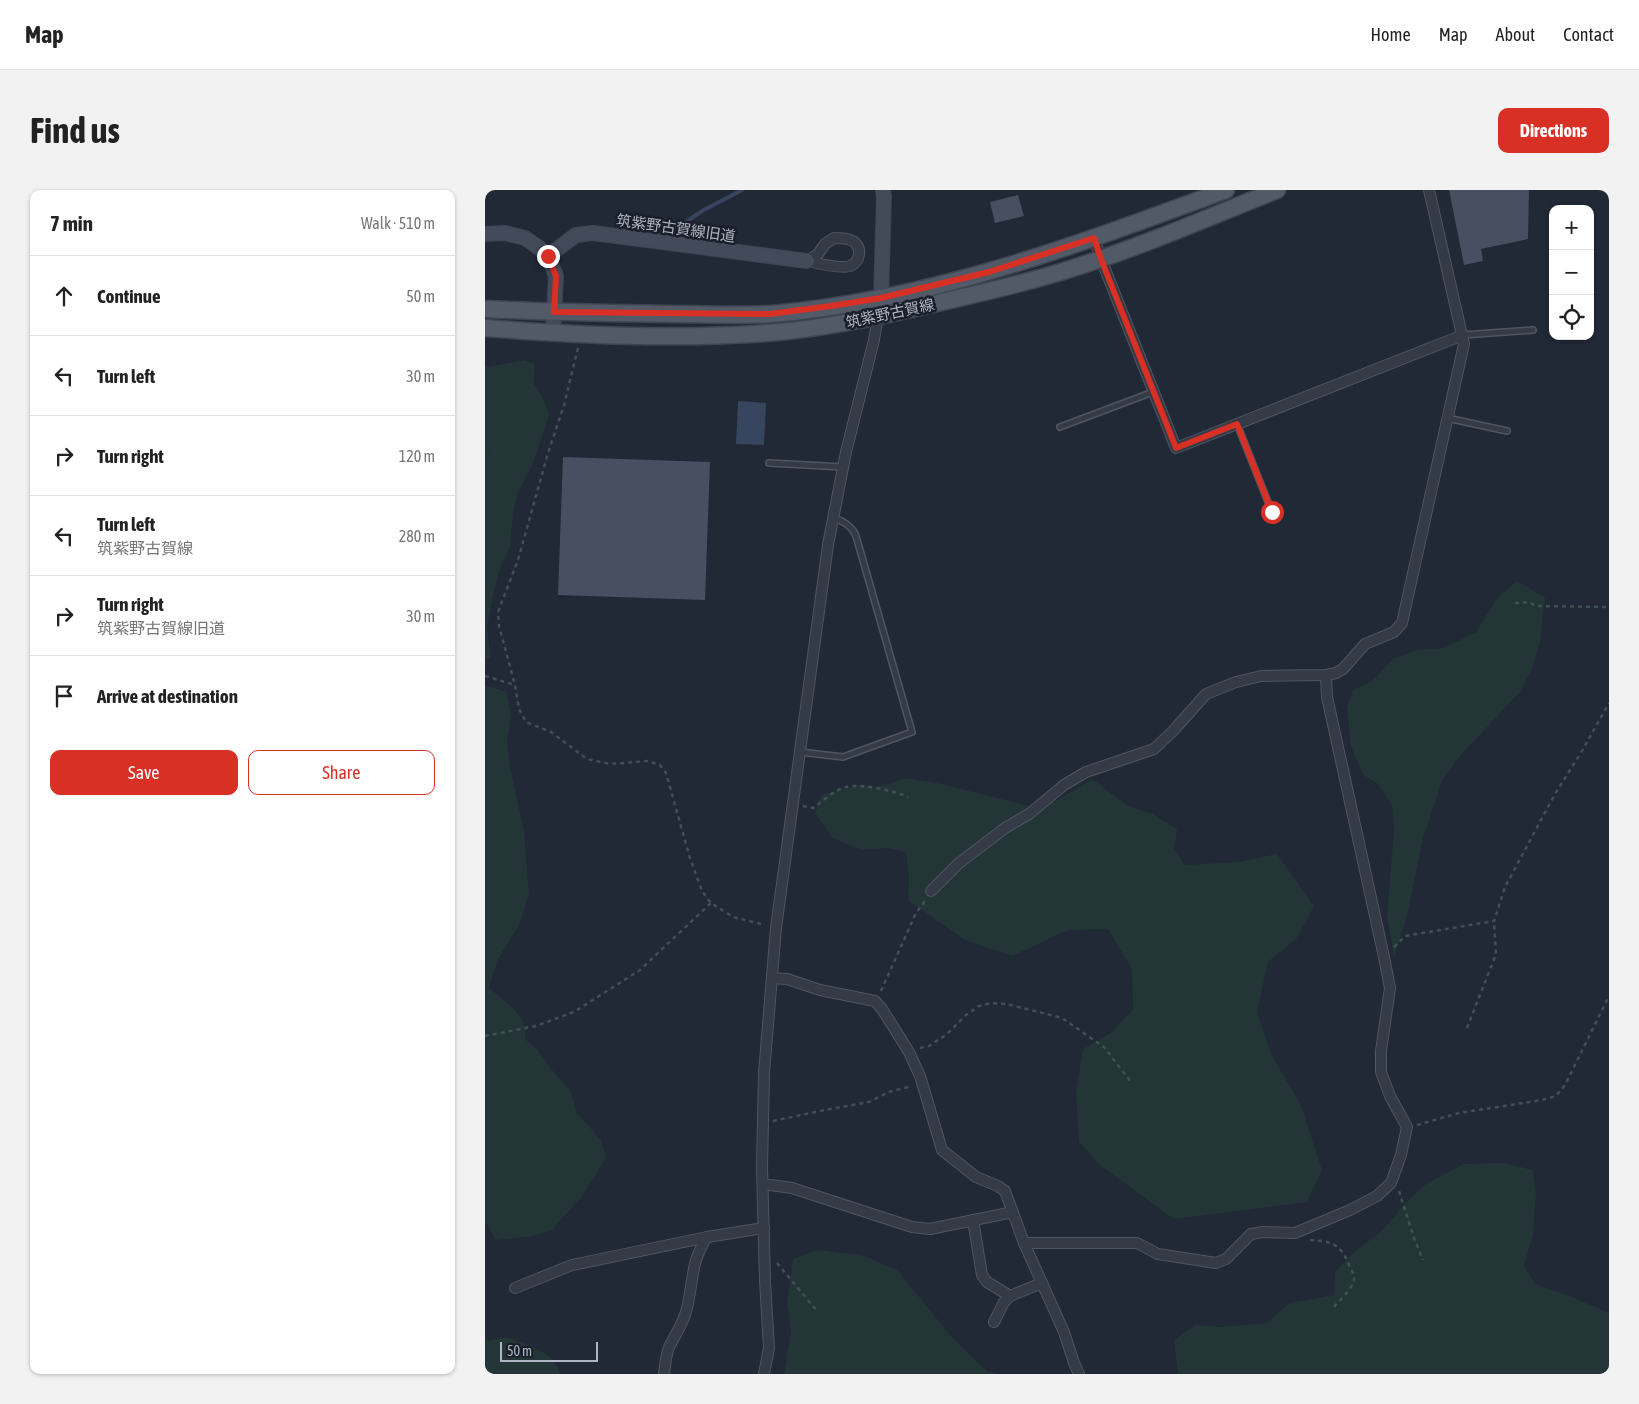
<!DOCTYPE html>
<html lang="en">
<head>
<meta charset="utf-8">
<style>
  body { margin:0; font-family:"Asap Condensed","Noto Sans JP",sans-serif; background:#f2f2f2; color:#222 }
  .controls { position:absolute; right:15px; top:15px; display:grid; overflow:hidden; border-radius:10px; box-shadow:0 1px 4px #0004 }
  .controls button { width:45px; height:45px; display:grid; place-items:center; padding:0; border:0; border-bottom:1px solid #e0e0e0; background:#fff; color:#222; font:25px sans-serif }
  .scale { position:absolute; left:15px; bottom:12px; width:98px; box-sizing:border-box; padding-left:5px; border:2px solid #afb5c3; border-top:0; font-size:14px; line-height:18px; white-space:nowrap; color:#afb5c3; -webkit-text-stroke:4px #1a202b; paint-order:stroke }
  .stop { position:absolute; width:15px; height:15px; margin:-11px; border:4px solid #d93025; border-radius:50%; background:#fff }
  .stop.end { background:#d93025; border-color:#fff; box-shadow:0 1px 5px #0008 }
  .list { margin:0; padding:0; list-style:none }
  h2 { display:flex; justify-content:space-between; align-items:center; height:65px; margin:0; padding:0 20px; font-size:21px }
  h2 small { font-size:16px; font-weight:400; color:#767676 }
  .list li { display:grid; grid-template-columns:32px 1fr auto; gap:15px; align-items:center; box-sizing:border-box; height:80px; padding:0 20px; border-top:1px solid #e0e0e0 }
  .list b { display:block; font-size:19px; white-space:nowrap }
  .list p { margin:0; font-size:16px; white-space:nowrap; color:#767676 }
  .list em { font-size:16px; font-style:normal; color:#767676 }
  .actions { display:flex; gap:10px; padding:15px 20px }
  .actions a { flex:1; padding:11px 0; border:1px solid #d93025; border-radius:10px; text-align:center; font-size:18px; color:#d93025 }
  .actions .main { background:#d93025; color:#fff }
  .icon { flex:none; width:28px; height:28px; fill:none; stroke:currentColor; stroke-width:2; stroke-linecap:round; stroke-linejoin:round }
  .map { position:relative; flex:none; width:1124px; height:1184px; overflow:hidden; border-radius:10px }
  header { display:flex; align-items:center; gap:30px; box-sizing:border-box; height:70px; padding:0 25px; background:#fff; border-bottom:1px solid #e0e0e0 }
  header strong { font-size:24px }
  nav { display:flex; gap:28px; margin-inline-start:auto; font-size:18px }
  .intro { display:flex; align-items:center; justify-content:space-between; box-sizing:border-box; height:120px; padding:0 30px }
  h1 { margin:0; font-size:35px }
  .button { padding:12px 22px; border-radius:10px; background:#d93025; color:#fff; font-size:18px; font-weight:700 }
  main { display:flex; gap:30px; padding:0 30px }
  aside { flex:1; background:#fff; border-radius:10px; box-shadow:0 1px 4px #0004 }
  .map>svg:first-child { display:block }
  .green { fill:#243538 }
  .water { fill:#37455e }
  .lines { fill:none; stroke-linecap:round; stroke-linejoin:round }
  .stream { stroke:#37455e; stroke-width:4 }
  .building { fill:#474f60 }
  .lane-casing { stroke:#4f5561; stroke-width:8 }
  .street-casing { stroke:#4f5561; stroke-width:12 }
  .secondary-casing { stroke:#3e4450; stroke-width:16 }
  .primary-casing { stroke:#3e4450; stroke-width:19 }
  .path { stroke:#405054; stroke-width:2.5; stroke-dasharray:4 4; stroke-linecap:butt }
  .lane { stroke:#343b46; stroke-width:5 }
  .street { stroke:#343b46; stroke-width:10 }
  .secondary { stroke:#434a59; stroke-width:14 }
  .primary { stroke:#525967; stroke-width:16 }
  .route { stroke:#d93025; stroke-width:6 }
  .labels { text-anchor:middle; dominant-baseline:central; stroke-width:5; stroke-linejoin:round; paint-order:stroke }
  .street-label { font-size:15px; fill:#afb5c3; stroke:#1a202b }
</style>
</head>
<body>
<header>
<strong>Map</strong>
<nav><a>Home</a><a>Map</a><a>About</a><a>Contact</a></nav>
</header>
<div class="intro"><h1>Find us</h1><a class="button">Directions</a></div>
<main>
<aside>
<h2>7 min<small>Walk · 510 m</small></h2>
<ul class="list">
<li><svg class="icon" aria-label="ahead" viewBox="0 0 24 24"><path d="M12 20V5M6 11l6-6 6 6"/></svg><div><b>Continue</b></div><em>50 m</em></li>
<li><svg class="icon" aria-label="left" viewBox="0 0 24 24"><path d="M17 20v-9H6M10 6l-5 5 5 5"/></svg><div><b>Turn left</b></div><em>30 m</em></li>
<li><svg class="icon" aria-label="right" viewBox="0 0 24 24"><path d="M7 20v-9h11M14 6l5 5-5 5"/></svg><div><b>Turn right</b></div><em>120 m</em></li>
<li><svg class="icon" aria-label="left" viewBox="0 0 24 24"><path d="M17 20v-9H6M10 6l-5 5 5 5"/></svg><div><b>Turn left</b><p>筑紫野古賀線</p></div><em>280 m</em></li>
<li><svg class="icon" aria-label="right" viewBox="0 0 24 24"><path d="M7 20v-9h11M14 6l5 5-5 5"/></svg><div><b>Turn right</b><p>筑紫野古賀線旧道</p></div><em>30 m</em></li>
<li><svg class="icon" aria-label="arrive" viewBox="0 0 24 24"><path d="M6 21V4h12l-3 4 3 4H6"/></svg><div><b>Arrive at destination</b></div></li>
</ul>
<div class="actions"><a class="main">Save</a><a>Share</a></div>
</aside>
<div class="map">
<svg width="1124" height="1184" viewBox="0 0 1124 1184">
  <rect width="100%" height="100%" fill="#212836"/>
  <g class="green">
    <path d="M40,170L50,175L49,194L58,208L64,225L56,250L47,276L33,302L28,323L25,357L15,379L8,405L2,437L6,468L0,470V269L9,253L0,268V177Z"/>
    <path d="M1032,391L1060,408L1055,452L1047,479L1034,503L974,567L957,591L938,648L922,726L909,767L902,726L909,640L907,615L892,593L878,585L866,556L862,518L868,500L887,491L909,468L933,460L959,458L991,442L1013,407Z"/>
    <path d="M0,495L22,502L26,527L22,550L25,577L39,641L44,703L34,736L13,769L4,798C20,812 44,825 40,849L53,861L72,886L85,900L92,923L116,950L121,967L99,1004L67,1040L48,1046L11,1050L2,1034L0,1033Z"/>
    <path d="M421,588L452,593L552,618L571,611L607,589L643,616L668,624L692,639L689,659L700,675L754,672L792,664L829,716L811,749L783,772L772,822L787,866L816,915L837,980L822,1012L689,1029L616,976L594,952L591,900L598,859L626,843L648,819L647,779L623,739L583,740L527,766L480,750L423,710L424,687L421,662L402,658L375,660L347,647L330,623L336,605L374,595L392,597L401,595Z"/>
    <path d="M1018,973L1048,980L1051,1002L1048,1044L1039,1076L1050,1094L1087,1107L1124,1123V1184H693L689,1150L710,1135L735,1137L782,1133L804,1113L849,1105L850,1082L873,1059L897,1041L918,1016L942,993L979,974Z"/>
    <path d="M333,1060L380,1066L413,1081L469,1150L503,1182L514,1184H299L306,1141L302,1113L308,1069Z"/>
    <path d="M21,1147C39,1153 71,1162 75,1184H0V1148L2,1151Z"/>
  </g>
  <path class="water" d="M253,211L281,213L279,255L251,254Z"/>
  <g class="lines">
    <path class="stream" d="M191,45L201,32L217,21L257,0"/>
  </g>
  <g class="building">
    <path d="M964,0H1044L1043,49L996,59L998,71L979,75Z"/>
    <path d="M533,5L539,26L510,33L505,12Z"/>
    <path d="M78,267L225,272L220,410L73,405Z"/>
  </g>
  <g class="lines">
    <g class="lane-casing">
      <g id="lane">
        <path d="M978,145L1048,140"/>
        <path d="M962,228L1022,241"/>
        <path d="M752,234L787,322"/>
        <path d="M575,237L668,202"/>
        <path d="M284,273L358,277"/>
        <path d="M315,562L358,567L427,542L371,346C367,336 359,331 348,328"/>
      </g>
    </g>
    <g class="street-casing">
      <g id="street">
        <path d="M349,48C355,48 362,48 368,51C378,58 375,72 365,76C357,79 331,73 322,71L333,64L340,54Z"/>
        <path d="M609,48L616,69L691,258L978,145"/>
        <path d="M446,701L473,674L520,638L544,624L579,595L601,582L669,559L688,541L721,504L751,492L776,486L841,485L851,483L858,479L880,454L909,442L917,433L979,154L944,0"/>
        <path d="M287,788L302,789L335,800L390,811L397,819L424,862L435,886L457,960L491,987L513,996L520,1001L539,1053L579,1142L589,1173L594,1184"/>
        <path d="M278,994L307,998L427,1037L445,1039L528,1022"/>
        <path d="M488,1030L497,1085L502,1092L525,1106L557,1093"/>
        <path d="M539,1053H652L673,1064L731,1073L741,1069L766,1044L778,1042L810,1043L865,1020L892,1006L906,993L916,965L922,937L905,906L896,882V861L905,798L899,767L842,507L841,485"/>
        <path d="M30,1098L87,1075L222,1047"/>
        <path d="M509,1132L519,1112L525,1106"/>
        <path d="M179,1184C180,1175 181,1165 184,1157C191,1144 199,1132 202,1118C209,1089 205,1074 222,1047L279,1038"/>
        <path d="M279,1184L284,1158L280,1091L277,977L279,883L291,738L343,355L361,262L389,150L394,121"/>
      </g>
    </g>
    <g class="secondary-casing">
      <g id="secondary">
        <path d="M0,44L20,43L40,48L53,57L63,66L71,86L68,143"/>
        <path d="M63,66L91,45L108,43L322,71"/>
        <path d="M396,108L399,7L398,0"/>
      </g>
    </g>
    <g class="primary-casing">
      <g id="primary">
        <path d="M0,119C62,122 124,123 187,124C220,124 253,126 286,124C444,111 594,54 741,0"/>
        <path d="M0,138C94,145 188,150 282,143C335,139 387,128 439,116C486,105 535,95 582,80C653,58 722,28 792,0"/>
      </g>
    </g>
    <g class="path">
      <path d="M93,158L79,215L63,263L33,370L13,422L14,436L30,495L34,519L41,532L66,542L102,569L125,574L163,571L175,575L181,583L205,668L217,701L226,713L248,727L280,735"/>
      <path d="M1030,413L1044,412L1051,416L1124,417"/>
      <path d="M0,486L30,495"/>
      <path d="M318,616L328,618C338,611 349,600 361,597C375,593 410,601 423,607"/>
      <path d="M909,757L920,746L1009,731L1020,697L1070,604L1097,561L1124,513"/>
      <path d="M396,801L431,723L441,710"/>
      <path d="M982,838L1011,764L1009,731"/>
      <path d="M0,846L51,836L89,822L155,780L226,713"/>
      <path d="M435,858L444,856L461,845L481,825L494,816L506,813L522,814L577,828L619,857L646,892"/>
      <path d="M288,931L340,920L384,912L404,902L427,896"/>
      <path d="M932,935L974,923L1057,910L1071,906L1080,895L1124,806"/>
      <path d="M914,1001L929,1048L938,1070"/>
      <path d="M825,1050C846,1051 856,1054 864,1075C866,1079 870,1085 869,1090C868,1098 853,1112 848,1118"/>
      <path d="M292,1073L332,1121"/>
    </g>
    <use href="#lane" class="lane"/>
    <use href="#street" class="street"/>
    <use href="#secondary" class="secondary"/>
    <use href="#primary" class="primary"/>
  </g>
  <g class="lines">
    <path class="route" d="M63,66L71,86L69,122L285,124L346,116L396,108L504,82L609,48L616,69L691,258L752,234L787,322"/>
  </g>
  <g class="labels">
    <g class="street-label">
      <text transform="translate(191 38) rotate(8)">筑紫野古賀線旧道</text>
      <text transform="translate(405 123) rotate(-12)">筑紫野古賀線</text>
    </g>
  </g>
</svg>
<div class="controls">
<button>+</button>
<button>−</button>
<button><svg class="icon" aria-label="locate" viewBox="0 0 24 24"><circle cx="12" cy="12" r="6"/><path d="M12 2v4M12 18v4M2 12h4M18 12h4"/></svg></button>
</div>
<div class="scale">50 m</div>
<div class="stop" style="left:787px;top:322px"></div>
<div class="stop end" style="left:63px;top:66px"></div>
</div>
</main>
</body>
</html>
